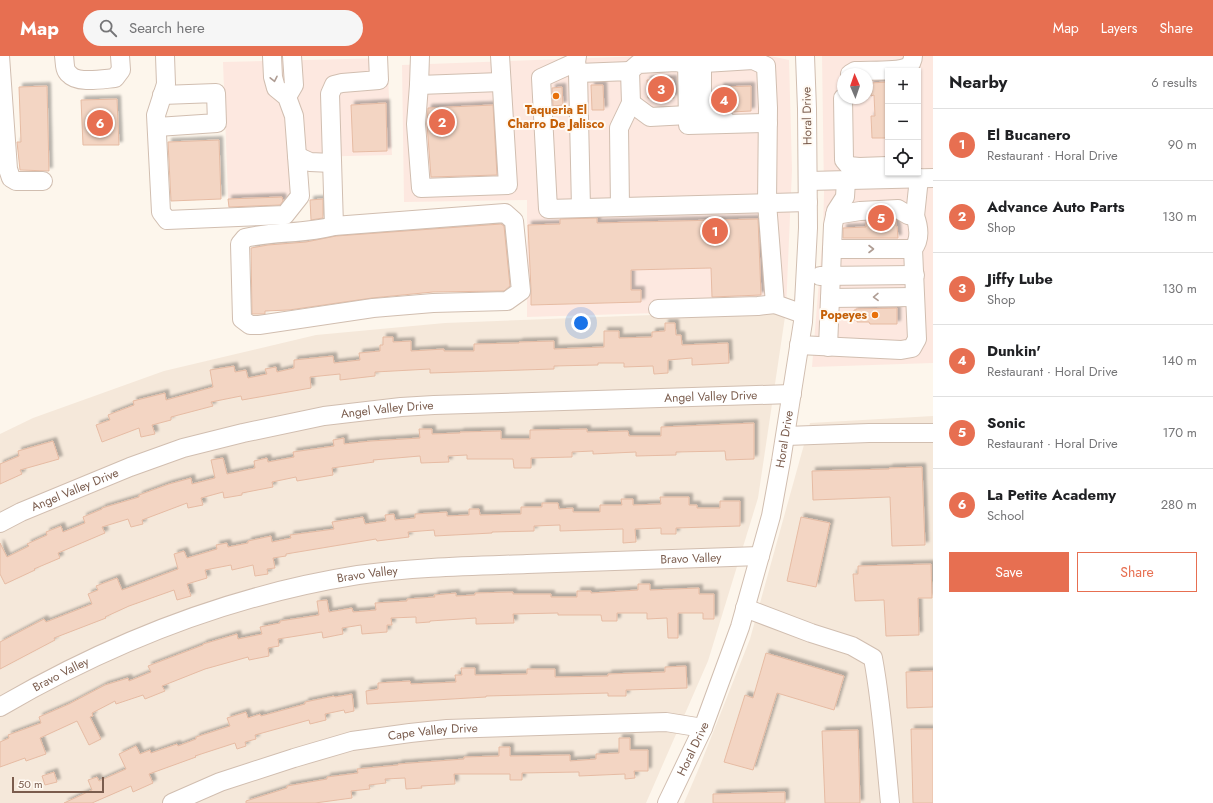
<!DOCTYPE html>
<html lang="en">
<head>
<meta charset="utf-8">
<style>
  body { margin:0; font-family:Jost,sans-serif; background:#f6f6f6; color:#202124 }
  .controls { position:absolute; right:12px; top:12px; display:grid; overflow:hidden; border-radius:0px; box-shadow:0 1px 3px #0004 }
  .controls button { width:36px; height:36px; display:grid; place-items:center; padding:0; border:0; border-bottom:1px solid #e0e0e0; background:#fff; color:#202124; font:20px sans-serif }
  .compass { position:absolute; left:837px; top:12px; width:36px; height:36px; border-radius:50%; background:#fff; box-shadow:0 1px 3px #0004; rotate:358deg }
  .scale { position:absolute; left:12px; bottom:10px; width:92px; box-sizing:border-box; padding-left:4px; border:2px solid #7a5c4d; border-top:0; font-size:11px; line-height:14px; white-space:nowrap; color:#7a5c4d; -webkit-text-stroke:3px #fffaf3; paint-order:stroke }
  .you { position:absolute; left:581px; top:267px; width:14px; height:14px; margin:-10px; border:3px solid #fff; border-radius:50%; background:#1a73e8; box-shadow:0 0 0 6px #1a73e833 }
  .badge { display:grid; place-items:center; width:26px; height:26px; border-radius:50%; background:#e76f51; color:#fff; font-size:13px; font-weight:700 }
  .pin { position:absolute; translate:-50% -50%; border:2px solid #fff; box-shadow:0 1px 4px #0006 }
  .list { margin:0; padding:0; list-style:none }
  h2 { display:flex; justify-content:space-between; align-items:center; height:52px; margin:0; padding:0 16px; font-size:17px }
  h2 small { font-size:13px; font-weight:400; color:#757577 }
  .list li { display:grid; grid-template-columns:26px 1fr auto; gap:12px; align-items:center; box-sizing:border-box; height:72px; padding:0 16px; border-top:1px solid #e0e0e0 }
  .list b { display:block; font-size:15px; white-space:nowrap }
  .list p { margin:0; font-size:13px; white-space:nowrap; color:#757577 }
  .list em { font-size:13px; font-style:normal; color:#757577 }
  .actions { display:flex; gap:8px; padding:12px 16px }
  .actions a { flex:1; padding:9px 0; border:1px solid #e76f51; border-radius:0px; text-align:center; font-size:14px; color:#e76f51 }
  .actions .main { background:#e76f51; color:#fff }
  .icon { flex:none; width:22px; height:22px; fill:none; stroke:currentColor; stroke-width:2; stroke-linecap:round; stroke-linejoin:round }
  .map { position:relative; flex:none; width:933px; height:747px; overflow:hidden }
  header { display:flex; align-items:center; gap:24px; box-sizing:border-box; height:56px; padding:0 20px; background:#e76f51; color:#fff }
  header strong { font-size:19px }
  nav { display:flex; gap:22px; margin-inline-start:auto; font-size:14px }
  .search { width:280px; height:36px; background:#f6f6f6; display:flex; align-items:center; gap:10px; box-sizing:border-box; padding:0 14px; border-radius:22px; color:#757577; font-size:15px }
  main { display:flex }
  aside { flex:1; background:#fff }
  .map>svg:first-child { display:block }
  .residential { fill:#f5e8da }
  .commercial { fill:#fde8e0; fill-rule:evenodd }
  .building { fill:#f3d5c3; stroke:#e6bba3; filter:url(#shadow) }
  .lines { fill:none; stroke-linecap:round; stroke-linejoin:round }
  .minor-casing { stroke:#d1beb0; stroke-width:20 }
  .minor { stroke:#fff; stroke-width:18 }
  .oneway { stroke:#af9d94 }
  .food-dot { fill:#e8710a; stroke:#fffaf3; stroke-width:1.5 }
  .labels { text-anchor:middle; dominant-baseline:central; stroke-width:4; stroke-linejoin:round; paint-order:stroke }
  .food-label { font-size:12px; font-weight:bold; fill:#c56008; stroke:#fffaf3 }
  .street-label { font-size:12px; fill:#7a5c4d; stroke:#fffaf3 }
</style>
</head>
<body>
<header>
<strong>Map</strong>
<div class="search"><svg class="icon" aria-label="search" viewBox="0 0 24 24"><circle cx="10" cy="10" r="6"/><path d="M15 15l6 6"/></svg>Search here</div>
<nav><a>Map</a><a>Layers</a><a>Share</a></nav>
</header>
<main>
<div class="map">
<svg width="933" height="747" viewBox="0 0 933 747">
  <defs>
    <filter id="shadow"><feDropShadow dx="3.5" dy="-3.5" stdDeviation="1" flood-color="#0004"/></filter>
  </defs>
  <rect width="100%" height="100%" fill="#fdf6ec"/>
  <g class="residential">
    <path d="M786,254L758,442L708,605L646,747H0V378L33,362L164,315L316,279L445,267Z"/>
    <path d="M933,360V747H684L699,712L750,583L810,367Z"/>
  </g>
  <g class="commercial">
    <path d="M645,0H770L789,4L792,114L786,253L527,261V144L404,146L402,9Z"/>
    <path d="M822,0H933V307L812,311L823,176L824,137ZM888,15H918V117H888ZM843,18H867V42H843Z"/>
    <path d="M387,2L392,99L306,101L305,143L229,167L223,6Z"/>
  </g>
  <g class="building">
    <path d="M673,23L674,42H648L647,24Z"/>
    <path d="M888,26V82H872L871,60H875L874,39L871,40L870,27Z"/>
    <path d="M591,29H603L604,54H592Z"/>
    <path d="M47,30L49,115L20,114L17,86H21L19,31Z"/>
    <path d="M751,30V55L732,56L729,53L721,52V49H713L711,43L712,38L721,37L720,31Z"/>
    <path d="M562,31L563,49L553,50L552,32Z"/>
    <path d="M117,43L119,89H83L81,44Z"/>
    <path d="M386,47L387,95L353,96L351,49Z"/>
    <path d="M493,49L497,119L431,121L427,68L428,52Z"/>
    <path d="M219,84L221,143L171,145L168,86Z"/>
    <path d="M282,141L283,145L280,149L229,151L228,143Z"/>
    <path d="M323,143V162L311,164L310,144Z"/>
    <path d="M597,162V167L758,163L761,239L712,241L711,212L631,214V234H641V246L531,249V234L528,169L560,168V163Z"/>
    <path d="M896,164V170H897L898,182H843V172L866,171V165Z"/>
    <path d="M501,168L504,170L510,230L504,235L433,236L372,242L289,254L265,255V258H252L251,192L268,189L306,186L336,180Z"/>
    <path d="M897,252V268H870L869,266H857V264H854V254H856V253Z"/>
    <path d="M665,267H675L676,279H681L682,289L728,287L729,307L692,309V302L668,304V317L654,318L653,310L624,311V307H598V309L554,310V313L430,317V313L375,316V320L340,324V318L310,321L311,332L242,344L241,340L211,346L213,350L171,361V364L152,369L155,378L141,381L139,372L102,386L96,369L110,364L108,359L134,349L133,345L165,337L166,344L213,331L210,314L234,310L235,316L246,314L248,322L267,318L265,313L276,311L277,316L294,312V304L333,300L334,307L360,304L359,297L380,295V289H383V281H393V286L411,285V295L444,293V295H474V288L519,287V286L554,285V293L604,291V275H619V282L652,281V276L665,275Z"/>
    <path d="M754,367V403L726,404L725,395L676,396V399L636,400V396L593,398V395L572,396V401L531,402V412H514L513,403H467V399L448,400L449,406L421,407L420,400L373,404L374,406L332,412L333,419L297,425L296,421L272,426L273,431L242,437V439L224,442L223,436L201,442L203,449L188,452L187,447L142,464L143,468L131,471L128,463L102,471L105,477L58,497L60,502L34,513L35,514L5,528L0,518V487L7,501L29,490L27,488L47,479L46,476L61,470L63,476L85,467L83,461L102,453V452L139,441V439L169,428L191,422L192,428L215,422L211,404L223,402L227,418L255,412L254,405L267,402L268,406L294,401L293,396L334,390L333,384L344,382V388L371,385L420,382L419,373H432V378L460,377V376L501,375V383H530V374L587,373V376L628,375L629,380H661V371Z"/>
    <path d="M53,385L59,403L20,414L22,418L0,428V408L19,400L18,395Z"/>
    <path d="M922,411L925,489L892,490L890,441L813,444L812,415L889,413V412Z"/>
    <path d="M660,441H689V449H697V452H720V445H740V470L676,472V478H661V472L635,473L636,486L623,487V473L560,475V469L534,470V475L492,476V477L435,480L434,474L408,476L409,481L377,485L376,483L286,498V500L273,502L275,512L267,513L268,518L255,520L253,509L232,514L231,509L205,514L207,522L187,528L191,540L177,544L174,534L129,550L105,561L106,562L54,582L55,584L0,613V586L44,563L46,566L92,548L88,538L98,534L96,530L117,522L122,534L178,513L174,498L184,495L187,502L217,493L216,489L227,487L228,491L248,487V485L271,480L272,486L291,482L290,479L334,473L332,466L363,461L365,468L386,465L385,459L394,458L395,464L415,462V458L447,456V460L469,459V453H479L480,459L521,458V451H542V447H558L559,453L573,452V456H600V449H622L621,443H633V449L661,448Z"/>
    <path d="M801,461L830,467L816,531L787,525Z"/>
    <path d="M931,508L932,542H918L919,579L886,580L884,544L855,545L853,518H858V510Z"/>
    <path d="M638,528H650V534L699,532V538H714V563H703V557H678V582H668L667,562L647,563V557H617V565H602L601,559H558V557L513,558L514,567L476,568V562L430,565V566L416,567V561L391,562L392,569H387V576L362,578L361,569L342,572L343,578L323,582L322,576L278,583L279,590L268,592L269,600L249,604L248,601L205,613L162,630L165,635L145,643L143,639L116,648L115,645L92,657L93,660L90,661L101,683L89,689L77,665L40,682L46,698L26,705L25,702L0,711V686L9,682L8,679L41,667L39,661L69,648L105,629L128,622L129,625L151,616L148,610L203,589V588L237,578L238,583L262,578L260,571L280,567V565L319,559L317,545L327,544L329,556L352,552L353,556L376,554L375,547L407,545V543L435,541L434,539L456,537V540L475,539V537L513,536V538H551V541H577V535H591V537L638,534Z"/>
    <path d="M766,597L844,620L834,654L777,637L753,714L724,706L745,639L753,642Z"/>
    <path d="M686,610L687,632L626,634V640H608V637L486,640V641L367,648L366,635L378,633V627L410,625L411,628L456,626L455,619H462L461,612H475V619L527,618V613H555V621L608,620V618L665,616V611Z"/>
    <path d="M933,615V651L907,652L906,616Z"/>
    <path d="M352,638L354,655L345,657L344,654L325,658L326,664L310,668L309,664L255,679L256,683L245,686L246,690L237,693L235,687L195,700L196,701L149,718L153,727L133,736L131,730L92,747H64L92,734L88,724L97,721L99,725L126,713L119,698L136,690L140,698L150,694L151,697L177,688L178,690L196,683V681L230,670L227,662L246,656L248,662L260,658L261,660L305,648V646L334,640L335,641Z"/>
    <path d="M911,673H933V747H913Z"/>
    <path d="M858,674L860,747H825L822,675Z"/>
    <path d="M619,682H630V694H648V715H634L635,722L625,723V718L579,720V716L522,717V724H510V718H454L455,728L421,730L422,732L406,733L405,722L385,723L386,727L369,729L370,733L351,735L352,742L315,747H246V745L287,732V730L327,723V721L358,717L357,713L398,709V708L464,703V701L499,700V691H510V700L570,699V705L596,703V698L619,697Z"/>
    <path d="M54,716L57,726L45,729L42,720Z"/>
    <path d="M785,736V747H713V738Z"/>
  </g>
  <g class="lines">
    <g class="minor-casing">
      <g id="minor">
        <path d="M0,0L8,113L11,122L16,125H43"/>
        <path d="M64,0C65,6 64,14 69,18C77,28 103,23 115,22L121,14L120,0"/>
        <path d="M165,0L166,28L156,59L161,156L167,164L285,159L300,140L294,60L287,41L276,32L273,21L272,0"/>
        <path d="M420,0L419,29L416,68L421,132L508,129L500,0"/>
        <path d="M577,0L576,6L541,22L548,153L808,146"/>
        <path d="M687,0L688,69L768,67"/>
        <path d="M576,6L578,17L581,152"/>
        <path d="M702,7V38"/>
        <path d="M630,15L638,8L676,6L688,8L753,4L766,10L768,52L767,147L775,248L803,258"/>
        <path d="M578,17L630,15L631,47L619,72L620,151"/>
        <path d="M850,18L855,15C867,14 898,16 907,11C911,9 913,4 913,0"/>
        <path d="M419,29L501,26"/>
        <path d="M287,41L294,29L292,0"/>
        <path d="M843,42L844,104L849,110L859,111L888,110"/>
        <path d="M631,47L650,61L688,59"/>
        <path d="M703,50L704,58L711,62H724"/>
        <path d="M157,71L217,67L216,37L162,39"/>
        <path d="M297,100L310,106L332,107"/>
        <path d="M808,125L933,122"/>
        <path d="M505,157L514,165L521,235L507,245L433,247L373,252L259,269H250L242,263L240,188L245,182C274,175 304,178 334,170Z"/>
        <path d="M915,160L919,122"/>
        <path d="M334,170L330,38L334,29L342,27L379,24L378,0"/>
        <path d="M832,193H913C921,183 919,171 915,160L908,159L898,153L860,155L835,159"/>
        <path d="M820,220L915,219"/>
        <path d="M830,242L915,241"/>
        <path d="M658,253L758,250L775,248"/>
        <path d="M799,289L901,294L912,292L917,283L913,193"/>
        <path d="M828,291L833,169L836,155L845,141L846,124"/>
        <path d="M786,380L869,377H933"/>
        <path id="s1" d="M0,467L21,456L130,411L183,392L243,377L324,360L401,351L434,349L792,338"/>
        <path d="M745,552L811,577L852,590L873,602C882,650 885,698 890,747"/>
        <path id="s2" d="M0,651C110,587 232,539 358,519C414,511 471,510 527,508C605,505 683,503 760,500"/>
        <path id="s3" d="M172,747L220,726L294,702L352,685L410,677L447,673L666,666L703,672"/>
        <path id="s4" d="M667,747L703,672L740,571L771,460L781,405L803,266L808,172L807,53L805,0"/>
      </g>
    </g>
    <use href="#minor" class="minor"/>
  </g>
  <defs><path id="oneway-chevron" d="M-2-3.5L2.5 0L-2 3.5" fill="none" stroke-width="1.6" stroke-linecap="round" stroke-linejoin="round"/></defs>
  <g class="oneway">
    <use href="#oneway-chevron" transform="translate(274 23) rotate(78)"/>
    <use href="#oneway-chevron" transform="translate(871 193)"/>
    <use href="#oneway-chevron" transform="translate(876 241) rotate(179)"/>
  </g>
  <g class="food-dot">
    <circle cx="556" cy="40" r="4"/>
    <circle cx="875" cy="259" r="4"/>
  </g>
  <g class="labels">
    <g class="food-label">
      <text x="556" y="54">Taqueria El<tspan x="556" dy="14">Charro De Jalisco</tspan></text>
      <text x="867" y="259" text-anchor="end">Popeyes</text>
    </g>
    <g class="street-label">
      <text transform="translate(807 60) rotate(-91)">Horal Drive</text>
      <text stroke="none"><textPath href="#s1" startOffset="730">Angel Valley Drive</textPath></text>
      <text stroke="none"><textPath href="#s1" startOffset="406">Angel Valley Drive</textPath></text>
      <text stroke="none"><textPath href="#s4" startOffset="384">Horal Drive</textPath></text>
      <text stroke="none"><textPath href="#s1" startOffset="82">Angel Valley Drive</textPath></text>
      <text stroke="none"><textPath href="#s2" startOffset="717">Bravo Valley</textPath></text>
      <text stroke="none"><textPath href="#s2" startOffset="393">Bravo Valley</textPath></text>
      <text stroke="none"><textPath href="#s2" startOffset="69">Bravo Valley</textPath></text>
      <text stroke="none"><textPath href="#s3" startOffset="272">Cape Valley Drive</textPath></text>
      <text stroke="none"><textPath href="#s4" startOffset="60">Horal Drive</textPath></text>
    </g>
  </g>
</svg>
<div class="controls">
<button>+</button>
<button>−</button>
<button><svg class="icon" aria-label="locate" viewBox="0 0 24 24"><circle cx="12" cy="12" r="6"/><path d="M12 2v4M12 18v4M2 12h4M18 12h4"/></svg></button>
</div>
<svg class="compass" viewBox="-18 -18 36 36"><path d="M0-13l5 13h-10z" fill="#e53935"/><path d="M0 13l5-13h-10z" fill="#757577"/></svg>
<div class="scale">50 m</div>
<div class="you"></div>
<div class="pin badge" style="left:715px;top:175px">1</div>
<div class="pin badge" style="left:442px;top:66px">2</div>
<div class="pin badge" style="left:661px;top:33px">3</div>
<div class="pin badge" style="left:724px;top:44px">4</div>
<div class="pin badge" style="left:881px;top:162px">5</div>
<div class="pin badge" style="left:100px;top:67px">6</div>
</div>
<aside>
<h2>Nearby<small>6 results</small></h2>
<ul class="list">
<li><span class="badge">1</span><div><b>El Bucanero</b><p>Restaurant · Horal Drive</p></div><em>90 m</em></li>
<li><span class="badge">2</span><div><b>Advance Auto Parts</b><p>Shop</p></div><em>130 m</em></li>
<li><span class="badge">3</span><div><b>Jiffy Lube</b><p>Shop</p></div><em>130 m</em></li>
<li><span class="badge">4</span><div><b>Dunkin'</b><p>Restaurant · Horal Drive</p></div><em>140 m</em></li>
<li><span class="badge">5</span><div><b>Sonic</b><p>Restaurant · Horal Drive</p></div><em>170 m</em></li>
<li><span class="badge">6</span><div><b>La Petite Academy</b><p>School</p></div><em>280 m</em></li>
</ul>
<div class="actions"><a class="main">Save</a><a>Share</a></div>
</aside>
</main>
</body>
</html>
